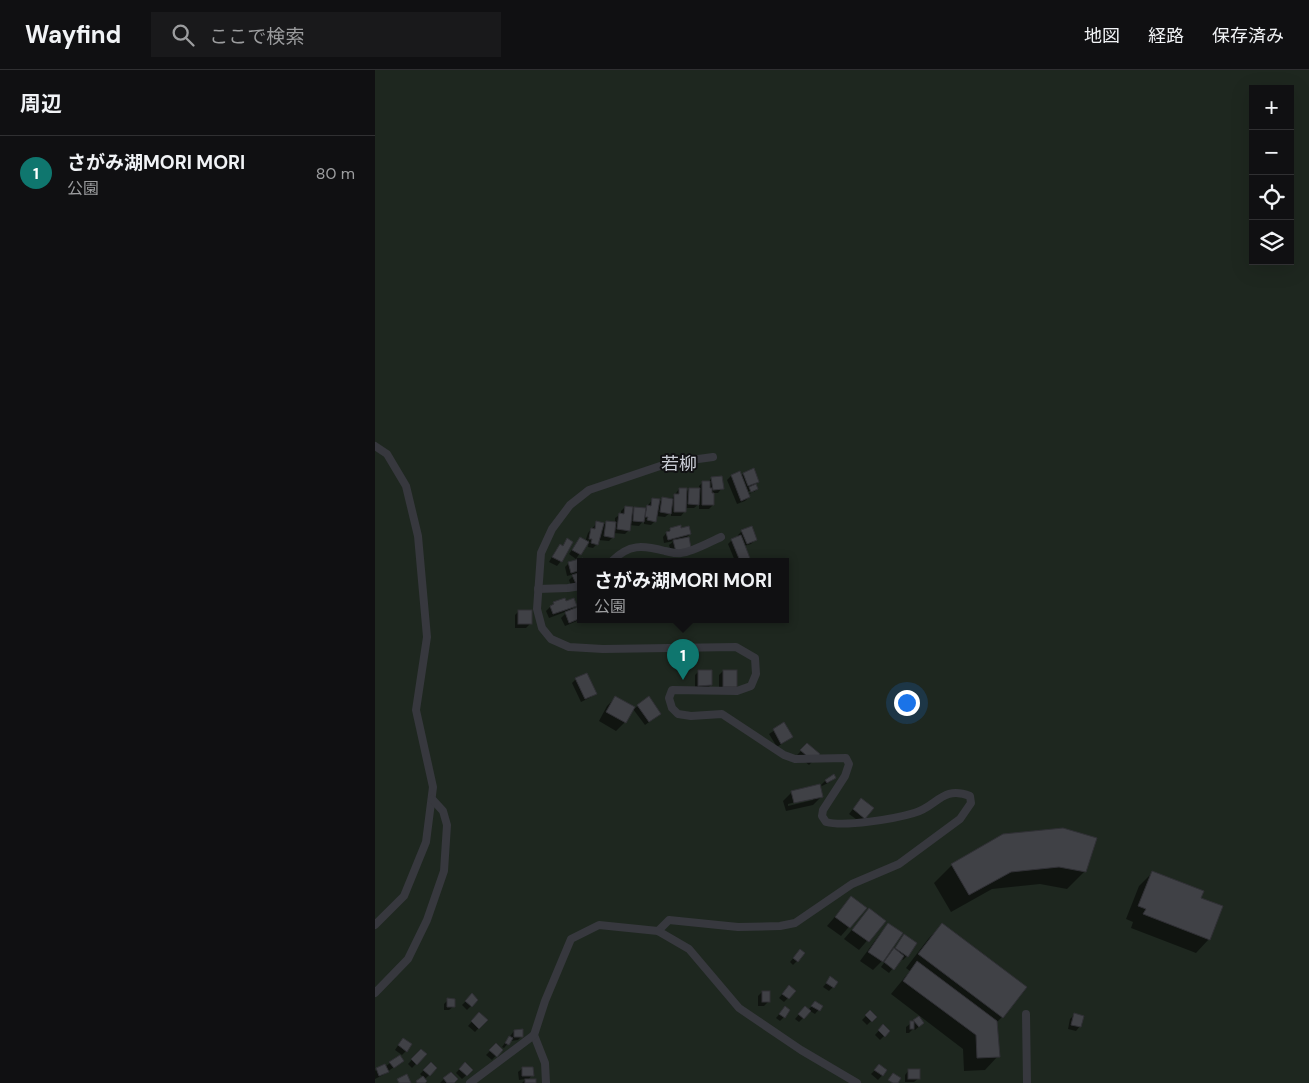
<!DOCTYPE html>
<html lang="ja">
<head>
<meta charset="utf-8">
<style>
  body { margin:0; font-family:"DM Sans","Noto Sans JP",sans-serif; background:#19191b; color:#f1f3f6 }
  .controls { position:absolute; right:15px; top:15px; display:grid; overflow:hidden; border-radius:0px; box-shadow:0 5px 20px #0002 }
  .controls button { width:45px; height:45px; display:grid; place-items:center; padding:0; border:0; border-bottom:1px solid #303032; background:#101012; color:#f1f3f6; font:25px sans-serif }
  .you { position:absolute; left:531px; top:632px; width:18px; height:18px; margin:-12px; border:4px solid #fff; border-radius:50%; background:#1a73e8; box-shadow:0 0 0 8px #1a73e833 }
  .badge { display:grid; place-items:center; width:32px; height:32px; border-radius:50%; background:#0f766e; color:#fff; font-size:16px; font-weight:700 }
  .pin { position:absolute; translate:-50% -41px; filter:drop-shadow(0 1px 2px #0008) }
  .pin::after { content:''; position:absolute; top:26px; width:18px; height:15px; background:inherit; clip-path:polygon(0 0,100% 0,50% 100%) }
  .popup { position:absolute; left:202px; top:488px; width:212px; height:65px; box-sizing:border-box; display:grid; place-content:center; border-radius:0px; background:#101012; filter:drop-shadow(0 1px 4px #0005); font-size:16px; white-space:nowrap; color:#9c9d9f }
  .popup b { font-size:19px; color:#f1f3f6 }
  .popup::after { content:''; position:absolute; left:50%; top:100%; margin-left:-10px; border:10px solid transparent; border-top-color:#101012 }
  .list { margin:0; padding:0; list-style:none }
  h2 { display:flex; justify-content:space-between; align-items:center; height:65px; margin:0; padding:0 20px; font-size:21px }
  h2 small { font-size:16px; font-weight:400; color:#9c9d9f }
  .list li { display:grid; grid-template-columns:32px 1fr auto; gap:15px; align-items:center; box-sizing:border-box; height:75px; padding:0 20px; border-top:1px solid #303032 }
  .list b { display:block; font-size:19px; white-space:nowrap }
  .list p { margin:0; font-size:16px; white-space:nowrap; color:#9c9d9f }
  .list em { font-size:16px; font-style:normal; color:#9c9d9f }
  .icon { flex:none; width:28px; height:28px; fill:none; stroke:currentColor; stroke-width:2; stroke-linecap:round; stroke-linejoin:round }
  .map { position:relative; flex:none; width:934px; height:1013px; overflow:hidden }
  header { display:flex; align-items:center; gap:30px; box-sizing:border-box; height:70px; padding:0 25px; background:#101012; border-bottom:1px solid #303032 }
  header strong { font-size:24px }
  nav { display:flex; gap:28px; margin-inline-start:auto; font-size:18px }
  .search { width:350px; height:45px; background:#19191b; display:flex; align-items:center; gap:12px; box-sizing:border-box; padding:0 18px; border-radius:0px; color:#9c9d9f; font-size:19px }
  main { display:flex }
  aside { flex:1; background:#101012 }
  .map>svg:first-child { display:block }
  .green { fill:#1e271f; fill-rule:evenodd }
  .shadow { fill:#0007; fill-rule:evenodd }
  .building { fill:#404146; stroke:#303035 }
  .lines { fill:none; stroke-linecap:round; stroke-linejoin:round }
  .service { stroke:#37383e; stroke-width:8 }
  .labels { text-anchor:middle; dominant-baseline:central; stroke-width:4; stroke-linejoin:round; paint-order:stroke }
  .quarter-label { font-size:18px; fill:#c9ccd5; stroke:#111113 }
</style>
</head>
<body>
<header>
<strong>Wayfind</strong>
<div class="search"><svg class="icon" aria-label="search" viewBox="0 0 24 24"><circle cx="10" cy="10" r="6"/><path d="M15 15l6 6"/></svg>ここで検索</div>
<nav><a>地図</a><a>経路</a><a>保存済み</a></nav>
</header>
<main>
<aside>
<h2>周辺<small></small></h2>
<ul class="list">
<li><span class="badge">1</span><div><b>さがみ湖MORI MORI</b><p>公園</p></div><em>80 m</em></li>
</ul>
</aside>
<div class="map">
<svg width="934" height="1013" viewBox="0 0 934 1013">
  <rect width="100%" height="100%" fill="#161618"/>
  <path class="green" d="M0,0H934V1013H0ZM878,19H915V191H878ZM206,491H410V549H206Z"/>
  <g class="shadow">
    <path d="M368,404L383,411L380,414L382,419L379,422V419L370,423L371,425L378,422L373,425L374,427L370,431L362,434L352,410L356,406H366Z"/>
    <path d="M336,409L347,418L343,423H338V435L334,439H324V434L319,438H310V441L306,446H296V442L290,447L281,446L280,451L276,455L269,454V450L264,456L254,455V460L250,464L239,463L238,467L234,471L223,470L222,474L218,478L213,477L214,469L201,489L194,484L205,468L210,472L213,463L222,453L229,454L231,452L240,453V448L246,444V441L250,437L256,442L260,438L270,439L278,429L283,434L288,428L296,430L304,419L310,423L314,419H324V416L328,412H333Z"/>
    <path d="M295,459L315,464L312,467L315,478L297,485L294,475L299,471L289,473L288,467Z"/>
    <path d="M367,461L380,470L376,474L369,476L375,491H360L353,474L357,470L364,468L363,465Z"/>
    <path d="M192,470L197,472L186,491L182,496L174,492L181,480L185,476L187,477Z"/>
    <path d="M207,490L206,491V516L197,519L194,510L200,504L192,506L190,497L194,493Z"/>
    <path d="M179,533H190L200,536L194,542L203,538L206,548L202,551L190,556L186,548L193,541L174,548L171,541Z"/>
    <path d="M144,541L155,554L151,558H140V545Z"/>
    <path d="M324,601L336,615L332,619H320V605Z"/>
    <path d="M348,601L361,616L357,620H344V605Z"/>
    <path d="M201,609L220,623L216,627L206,632L197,613Z"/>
    <path d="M240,628L260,638L274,628L281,647L270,655L258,639L250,652L241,661L224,651L232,636Z"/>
    <path d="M409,654L417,667L402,677L394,664Z"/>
    <path d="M432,675L438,691L434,695L422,685Z"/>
    <path d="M459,708L455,712L447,716L446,715L450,711Z"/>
    <path d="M417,722L447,726L438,735L411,741L408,731ZM438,728V730L413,736V734Z"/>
    <path d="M482,734L489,748L485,752L474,744Z"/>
    <path d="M628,765L710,801L692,819L665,814L617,819L576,842L559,813L577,795Z"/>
    <path d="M777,803L824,828L834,869L821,883L756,858L758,852L751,849L764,816Z"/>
    <path d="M477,827L490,838L466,866L452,856Z"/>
    <path d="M494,840L509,851L484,880L469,869Z"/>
    <path d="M514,855L526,863L507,891L498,900L485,891L505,864Z"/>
    <path d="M567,855L627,947L621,953L623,986L610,1000L589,1001L588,979L516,924L535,901L531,898L554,868Z"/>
    <path d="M529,866L532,886L528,890L526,888L514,903L506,897Z"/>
    <path d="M421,885L422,891L418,895L415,892Z"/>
    <path d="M456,908L458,917L454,921L448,917Z"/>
    <path d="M410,921L413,928L409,932L404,928Z"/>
    <path d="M387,922L393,932L389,936H383V926Z"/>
    <path d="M97,925L102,930L92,940L87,935Z"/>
    <path d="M73,930L79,936L74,940H69V934Z"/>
    <path d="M440,933L446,937L440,944L435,941L424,952L420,949L426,942L433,940Z"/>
    <path d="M406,942L409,947L405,951L401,948Z"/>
    <path d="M495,942L500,947L492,955L487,950Z"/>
    <path d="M104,944L111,950L100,962L93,956Z"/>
    <path d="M699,945L705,956L701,961L693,959L695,949Z"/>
    <path d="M539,951L548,953L540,960L538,959L534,963H531V957Z"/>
    <path d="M508,956L514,961L505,970L500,965Z"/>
    <path d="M139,961L147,966L143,970L135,971L129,978L127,977Z"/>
    <path d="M24,974L31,981L27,985L20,980Z"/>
    <path d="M121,975L126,980L117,990L111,985Z"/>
    <path d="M46,980L50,984L37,998L33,994Z"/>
    <path d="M27,991L8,1005L0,1009V1001L2,999L10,997L15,993Z"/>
    <path d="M56,993L61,998L49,1010V1013H41L48,1007L45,1004Z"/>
    <path d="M90,993L97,1000L87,1009L81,1003Z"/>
    <path d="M148,998L157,1005L153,1010L159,1013H147L151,1009L144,1010L143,1002Z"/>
    <path d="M500,1000L511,1001L503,1010L496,1004Z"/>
    <path d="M534,1000L544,1008L539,1012H530V1005Z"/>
    <path d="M76,1003L78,1013H65L69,1009Z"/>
  </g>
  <g class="building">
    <path d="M379,398L384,412L373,416L368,403Z"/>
    <path d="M365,401L375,427L366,431L356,405Z"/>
    <path d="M347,406L349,419L338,420L336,407Z"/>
    <path d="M327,411H335V418H337V423H339V435H327Z"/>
    <path d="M381,414L383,419L376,422L374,417Z"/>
    <path d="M304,418H312L311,442H299V424H304Z"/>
    <path d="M314,418H325L324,435L313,434Z"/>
    <path d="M287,427L298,429L296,444L285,442Z"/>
    <path d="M277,428L285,429L281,452L272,450L273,447H270L272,435L276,436Z"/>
    <path d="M250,436L258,437L255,461L242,459L244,443L249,444Z"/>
    <path d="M259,437L271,438L269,452L258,451Z"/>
    <path d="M221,451L229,453L223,475L216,473L217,469H214L216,458L220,459Z"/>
    <path d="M231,451L241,452L239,468L229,466Z"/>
    <path d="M306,455V458L314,456L316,464L293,470L291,462L295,461V458Z"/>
    <path d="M377,456L382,470L372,474L366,460Z"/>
    <path d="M366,465L376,491H365L356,469Z"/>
    <path d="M205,467L214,472L206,485L197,480Z"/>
    <path d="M314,467L316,478L301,482L298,470Z"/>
    <path d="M192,468L198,472L187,492L177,487L185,474L188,476Z"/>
    <path d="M208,488L209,491H206V500L196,503L193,492Z"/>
    <path d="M206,502V514L202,516L197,505Z"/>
    <path d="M190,528L191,531L199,528L202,536L178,544L175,536L179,534L178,532Z"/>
    <path d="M203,537L206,548L194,553L190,542Z"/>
    <rect x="143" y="540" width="14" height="14"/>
    <path d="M323,600H337V615L323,616Z"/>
    <rect x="348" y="600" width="14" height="17"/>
    <path d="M212,603L222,624L210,629L200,608Z"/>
    <path d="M240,626L260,637L251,653L231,642Z"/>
    <path d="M274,626L286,644L274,652L262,635Z"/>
    <path d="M409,652L418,667L406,674L398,659Z"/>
    <path d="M432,673L445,684L439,692L425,680Z"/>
    <path d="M459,704L461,708L452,713L450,710Z"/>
    <path d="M445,714L448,727L419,733L416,721Z"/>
    <path d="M486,728L499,738L490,749L478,739Z"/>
    <path d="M688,758L722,768L711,802L684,797L636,802L594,825L576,794L628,764Z"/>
    <path d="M777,801L829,821L826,828L848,836L835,870L768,844L771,839L763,836Z"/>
    <path d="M476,826L492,838L475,858L460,847Z"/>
    <path d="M494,838L511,851L494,872L477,860Z"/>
    <path d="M513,853L528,863L508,892L493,882Z"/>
    <path d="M567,853L652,917L628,948L543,884Z"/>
    <path d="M529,864L542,873L533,887L520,878Z"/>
    <path d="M519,878L529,886L519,900L509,892Z"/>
    <path d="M425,879L430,883L423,892L418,888Z"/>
    <path d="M542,891L622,951L625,987L602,988L601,965L528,911Z"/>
    <path d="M455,906L463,912L459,918L451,913Z"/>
    <path d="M414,915L421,921L414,929L407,924Z"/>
    <rect x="387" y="921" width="8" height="11"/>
    <path d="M97,923L103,930L97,937L90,931Z"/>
    <path d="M72,928L80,929V937H72Z"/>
    <path d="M440,931L448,936L445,941L436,936Z"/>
    <path d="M410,936L415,940L410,948L404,944Z"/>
    <path d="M430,936L436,941L429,949L423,944Z"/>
    <path d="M495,940L502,947L497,952L490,945Z"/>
    <path d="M104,942L113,950L104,959L96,951Z"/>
    <path d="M699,943L709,946L706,957L696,955Z"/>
    <path d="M544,946L549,953L544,957L538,950Z"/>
    <rect x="535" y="951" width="4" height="8"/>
    <path d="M508,954L515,961L510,967L503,960Z"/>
    <path d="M148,959V967H139V960Z"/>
    <path d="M134,966L138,968L134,975L130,973Z"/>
    <path d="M28,968L37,974L32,982L23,975Z"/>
    <path d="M121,973L128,980L122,987L114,980Z"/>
    <path d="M46,979L52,984L42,995L36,989Z"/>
    <path d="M25,985L29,991L19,998L14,992Z"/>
    <path d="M56,992L62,998L55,1006L48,1000Z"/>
    <path d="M90,992L98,1000L92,1006L84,999Z"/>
    <path d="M10,994L14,1002L4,1006L1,998Z"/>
    <path d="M504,994L512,1000L508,1006L499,1000Z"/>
    <path d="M147,997H158L159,1006H147Z"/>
    <rect x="533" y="999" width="12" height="10"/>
    <path d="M76,1002L83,1009L79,1013H72L68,1008Z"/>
    <path d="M518,1003L526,1008L523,1013H518L513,1010Z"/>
    <path d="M32,1004L36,1013H24L22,1009Z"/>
    <path d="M48,1006L52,1011L50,1013H42L41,1011Z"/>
    <rect x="150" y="1009" width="11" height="4"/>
  </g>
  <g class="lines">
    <g class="service">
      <path d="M0,376L12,384L31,416L43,466L52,567L41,640L58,717L51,772L29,826L0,855"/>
      <path d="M237,491C254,474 267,475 290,481C295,482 301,484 306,483C317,482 335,472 346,467"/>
      <path d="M163,519L193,518L206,516"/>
      <path d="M283,861L294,850L363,857L405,856L420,853L477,814L524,794L585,749L596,733L595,726C567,715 562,737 539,743C519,749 470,757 451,752L447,746L448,740L470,706L474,694L471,688L420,689L409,685L347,644L316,646L303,644L297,638L294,628L297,620L362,621L376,616L381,604L380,588L361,577L228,579L194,577L176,569L167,558L162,539L166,483L177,459L195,435L214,420L294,393L338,387"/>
      <path d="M0,923L33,889L52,850L69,801L72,755L68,741L57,729"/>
      <path d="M651,944L652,1013"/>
      <path d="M159,965L170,993L171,1013"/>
      <path d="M95,1013L159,965L170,931L196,869L224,855L283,861L314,879L364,938L426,980L482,1013"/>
    </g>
  </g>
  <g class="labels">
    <g class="quarter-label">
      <text x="304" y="394">若柳</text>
    </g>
  </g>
</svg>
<div class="controls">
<button>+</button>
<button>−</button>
<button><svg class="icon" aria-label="locate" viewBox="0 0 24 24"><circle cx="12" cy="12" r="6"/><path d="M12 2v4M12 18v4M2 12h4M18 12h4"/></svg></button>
<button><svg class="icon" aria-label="layers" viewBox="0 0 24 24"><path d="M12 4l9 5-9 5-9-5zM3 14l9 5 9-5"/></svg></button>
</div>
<div class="you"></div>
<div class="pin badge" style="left:308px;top:610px">1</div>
<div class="popup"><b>さがみ湖MORI MORI</b>公園</div>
</div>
</main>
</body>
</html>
